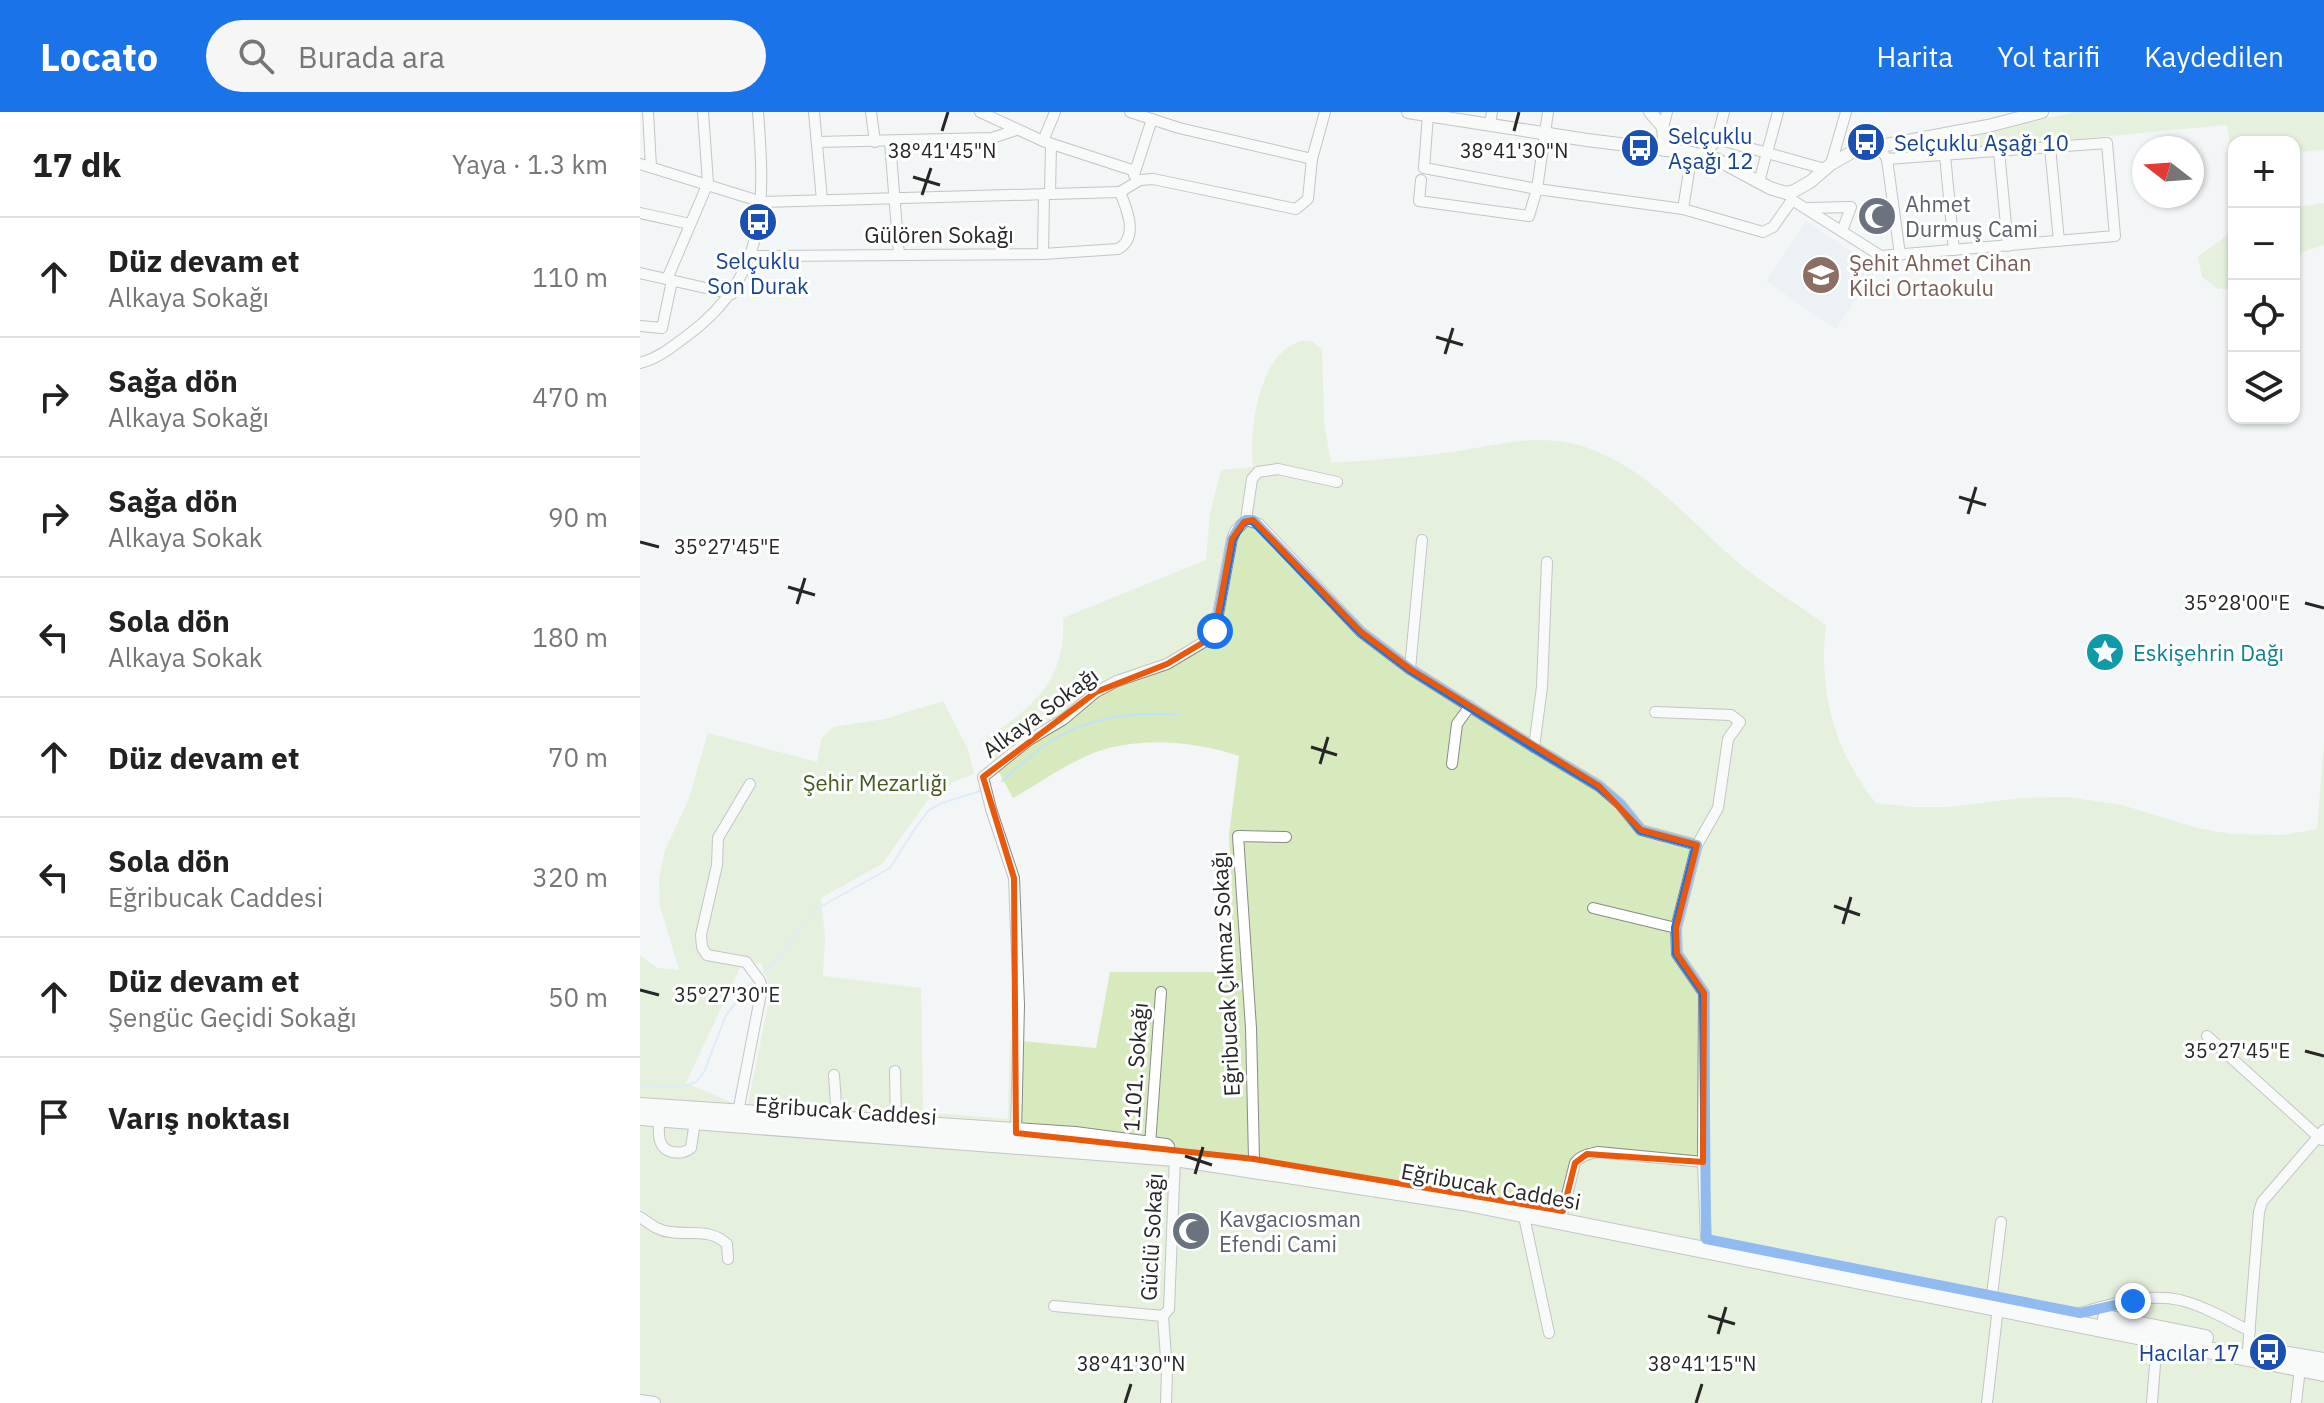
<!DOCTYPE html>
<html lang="tr">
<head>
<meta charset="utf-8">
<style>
  body { margin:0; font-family:"IBM Plex Sans",sans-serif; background:#f6f6f6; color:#222 }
  .controls { position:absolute; right:24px; top:24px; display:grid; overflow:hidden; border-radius:16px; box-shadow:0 2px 6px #0004 }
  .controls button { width:72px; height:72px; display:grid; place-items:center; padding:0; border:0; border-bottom:2px solid #e0e0e0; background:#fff; color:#222; font:40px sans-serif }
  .compass { position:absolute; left:1492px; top:24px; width:72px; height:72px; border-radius:50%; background:#fff; box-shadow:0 2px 6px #0004; rotate:287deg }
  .stop { position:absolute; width:24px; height:24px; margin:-18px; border:6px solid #1a73e8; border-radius:50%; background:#fff }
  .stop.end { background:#1a73e8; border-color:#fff; box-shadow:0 2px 8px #0008 }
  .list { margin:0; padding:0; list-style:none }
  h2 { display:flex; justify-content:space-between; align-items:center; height:104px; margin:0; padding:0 32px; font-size:34px }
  h2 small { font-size:26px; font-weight:400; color:#767676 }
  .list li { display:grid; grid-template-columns:52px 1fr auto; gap:24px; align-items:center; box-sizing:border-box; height:120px; padding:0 32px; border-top:2px solid #e0e0e0 }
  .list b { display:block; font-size:30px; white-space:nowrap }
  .list p { margin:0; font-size:26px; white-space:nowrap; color:#767676 }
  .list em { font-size:26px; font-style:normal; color:#767676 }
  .icon { flex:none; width:44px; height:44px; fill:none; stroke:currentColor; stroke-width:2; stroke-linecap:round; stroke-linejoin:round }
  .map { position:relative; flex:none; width:1684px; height:1291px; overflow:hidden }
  header { display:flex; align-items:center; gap:48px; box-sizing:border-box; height:112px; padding:0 40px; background:#1a73e8; color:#fff }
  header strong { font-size:38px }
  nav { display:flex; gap:44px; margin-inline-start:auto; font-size:28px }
  .search { width:560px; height:72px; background:#f6f6f6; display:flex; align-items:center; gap:20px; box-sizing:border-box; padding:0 28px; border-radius:44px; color:#767676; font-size:30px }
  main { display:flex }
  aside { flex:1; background:#fff }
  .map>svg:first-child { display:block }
  .built { fill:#e5ebf3 }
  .green { fill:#d7eabe; fill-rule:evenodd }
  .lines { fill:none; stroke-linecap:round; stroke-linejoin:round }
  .stream { stroke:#c0e2fb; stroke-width:2 }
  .minor-casing { stroke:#88898b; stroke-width:12 }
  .tertiary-casing { stroke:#88898b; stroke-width:14 }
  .primary-casing { stroke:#88898b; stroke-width:18 }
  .minor { stroke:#fff; stroke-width:10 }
  .tertiary { stroke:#fff; stroke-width:12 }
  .primary { stroke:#fff; stroke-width:16 }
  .route { stroke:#1a73e8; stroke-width:10 }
  .marked { fill:none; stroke:#e8590c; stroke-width:6; stroke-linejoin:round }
  .ticks { fill:none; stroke:#262627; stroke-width:3 }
  .labels { text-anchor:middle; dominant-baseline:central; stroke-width:6; stroke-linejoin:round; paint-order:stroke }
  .transit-label { font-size:22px; fill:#164399; stroke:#fff; text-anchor:start }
  .worship-label { font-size:22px; fill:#5b616d; stroke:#fff; text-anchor:start }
  .street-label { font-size:22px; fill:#262627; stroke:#fff }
  .education-label { font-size:22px; fill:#785e54; stroke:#fff; text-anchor:start }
  .culture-label { font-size:22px; fill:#0d838f; stroke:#fff; text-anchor:start }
  .park-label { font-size:22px; fill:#445b1c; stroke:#fff }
  .ticks-label { font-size:20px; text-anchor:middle; fill:#262627; stroke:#fff; stroke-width:6; stroke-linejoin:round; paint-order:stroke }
</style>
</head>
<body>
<header>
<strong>Locato</strong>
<div class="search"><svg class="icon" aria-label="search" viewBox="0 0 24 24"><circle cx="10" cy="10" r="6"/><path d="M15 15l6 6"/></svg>Burada ara</div>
<nav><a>Harita</a><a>Yol tarifi</a><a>Kaydedilen</a></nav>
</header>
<main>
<aside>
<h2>17 dk<small>Yaya · 1.3 km</small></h2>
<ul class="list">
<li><svg class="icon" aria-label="ahead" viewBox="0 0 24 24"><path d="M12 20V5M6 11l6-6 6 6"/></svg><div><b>Düz devam et</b><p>Alkaya Sokağı</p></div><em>110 m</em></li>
<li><svg class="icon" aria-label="right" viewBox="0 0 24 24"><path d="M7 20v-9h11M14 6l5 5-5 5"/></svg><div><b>Sağa dön</b><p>Alkaya Sokağı</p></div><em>470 m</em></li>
<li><svg class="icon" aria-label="right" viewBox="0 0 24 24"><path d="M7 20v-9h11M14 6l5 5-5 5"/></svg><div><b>Sağa dön</b><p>Alkaya Sokak</p></div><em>90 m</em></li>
<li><svg class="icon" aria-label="left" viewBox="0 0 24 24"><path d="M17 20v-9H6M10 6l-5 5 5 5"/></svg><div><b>Sola dön</b><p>Alkaya Sokak</p></div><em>180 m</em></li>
<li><svg class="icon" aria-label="ahead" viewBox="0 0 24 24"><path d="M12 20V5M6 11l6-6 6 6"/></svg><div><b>Düz devam et</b></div><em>70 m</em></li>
<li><svg class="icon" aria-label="left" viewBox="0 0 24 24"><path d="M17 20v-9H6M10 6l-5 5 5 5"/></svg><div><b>Sola dön</b><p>Eğribucak Caddesi</p></div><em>320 m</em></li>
<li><svg class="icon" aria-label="ahead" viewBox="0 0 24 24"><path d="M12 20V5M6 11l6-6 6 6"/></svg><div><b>Düz devam et</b><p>Şengüc Geçidi Sokağı</p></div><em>50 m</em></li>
<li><svg class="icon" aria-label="arrive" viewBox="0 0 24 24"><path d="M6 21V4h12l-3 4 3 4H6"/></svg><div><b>Varış noktası</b></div></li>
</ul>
</aside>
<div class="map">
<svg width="1684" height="1291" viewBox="0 0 1684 1291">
  <rect width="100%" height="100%" fill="#f3f5f6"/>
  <path class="built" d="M1166,109L1237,157L1196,217L1126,169Z"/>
  <g class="green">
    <path d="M1436,0H1684V38L1654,40V30H1594V42H1592L1587,13L1256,44L1250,41Z"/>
    <path d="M1684,91V133L1654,143V96Z"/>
    <path d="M1594,118V177H1578L1562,165L1558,145Z"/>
    <path d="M661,229H671L682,237L684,309L691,351C734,348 777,345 819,339C851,334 884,325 916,329C995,337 1048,410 1106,457C1131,477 1160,494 1186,513C1178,579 1194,639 1236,691L1272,695H1309L1382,686L1427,685L1482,693L1557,716L1591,722L1643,723L1677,717L1684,631V1291H0V843L17,856L39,858L20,794L19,766L25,738L48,689L68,621L177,650L181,627L193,615L245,607L303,589L328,637L334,662L313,670L287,689L242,752L181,786L185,826L183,864L281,876L283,1000L368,1007L370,928L456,936L470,860H594L589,723L599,644C551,628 490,623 442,646C419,657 396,673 373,686L342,629C391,597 427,569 423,506L566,448L570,401L581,358L613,355C609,319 618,241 661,229ZM121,851L128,869L130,883L107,997L46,971L100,856Z"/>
  </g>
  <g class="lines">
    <g class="stream">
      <path d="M362,669C378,656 394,640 411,629C448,605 495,599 538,603"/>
      <path d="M124,860L138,846L173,799L250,756L274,718L289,698L302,691L340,679"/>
      <path d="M0,974L41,975L56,970L64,960L86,903L111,872"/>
    </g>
    <g class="minor-casing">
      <g id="minor">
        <path d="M8,0L11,55"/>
        <path d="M174,0L182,88"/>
        <path d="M231,0L235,30"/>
        <path d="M340,0L403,29L495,59"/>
        <path d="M490,0L539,16L672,47"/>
        <path d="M788,3L784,56L897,77L1043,97L1123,120L1133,115L1152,88"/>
        <path d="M850,12L852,0"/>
        <path d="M1023,15L1027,0"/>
        <path d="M1077,27L1185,57"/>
        <path d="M403,29L415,0"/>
        <path d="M177,30L352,26L376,18"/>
        <path d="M250,30L259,143"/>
        <path d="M1410,35L1419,129"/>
        <path d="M1359,39L1368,134"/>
        <path d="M1305,43L1314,138"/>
        <path d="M1064,44L1077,27L1084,0"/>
        <path d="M1247,47L1260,143"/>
        <path d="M0,52L122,90L480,80"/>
        <path d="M1191,52L1206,0"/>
        <path d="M494,63L512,7"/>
        <path d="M781,68L779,89L889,104L897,77L908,0"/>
        <path d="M1119,70L1138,0"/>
        <path d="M480,80L500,68L513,67L656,97L668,87L672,47L685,0"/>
        <path d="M1150,80L1152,88L1241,144L1475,124L1467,31L1247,47L1239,34"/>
        <path d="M410,82L411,32"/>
        <path d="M1167,96L1211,95L1202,119"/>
        <path d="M1043,97L1052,41"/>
        <path d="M0,101L50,112"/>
        <path d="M403,142L404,82"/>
        <path d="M111,144L403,142L478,137C499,126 487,97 480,80"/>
        <path d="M0,161L92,182"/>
        <path d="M27,167L68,71L63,0"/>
        <path d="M0,214L22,216L32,169"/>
        <path d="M0,251C19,246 32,235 48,223C128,164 125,91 118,0"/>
        <path d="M606,408L612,367L618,360L638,357L697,370"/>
        <path d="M770,557L782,428"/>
        <path d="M894,635L902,575L907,450"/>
        <path d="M812,652L817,612L830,594"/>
        <path d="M953,796L1036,816"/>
        <path d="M1567,924L1682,1028"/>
        <path d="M255,959L256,1012"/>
        <path d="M194,963L197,1007"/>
        <path d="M98,1000L122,876L120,869L106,850L67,843L62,835L61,823L77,753L78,726L110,672"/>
        <path d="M19,1006C19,1020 16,1036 32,1040C40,1041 45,1041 51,1036L55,1009"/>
        <path d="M376,1021L379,893L374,766L351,697L343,665L389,628L424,607L456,580L477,569L527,552L574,524L592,427L595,419L606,408L619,412L721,520L770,557L894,635L959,674L980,692L1001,718L1057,733"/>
        <path d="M510,1033L521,880"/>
        <path d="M614,1047L611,916L598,724L646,725"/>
        <path d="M1063,1050L1066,1127"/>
        <path d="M923,1099L935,1051C941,1043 949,1042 958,1040L1063,1050L1064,881L1037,842L1036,816L1057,733L1078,696L1088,627L1100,610L1091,603L1015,600"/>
        <path d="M883,1100L909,1221"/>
        <path d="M0,1105C9,1111 18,1119 30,1120C51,1123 70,1116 87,1132L88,1147"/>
        <path d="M1352,1183L1361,1110"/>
        <path d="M414,1194L523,1204L527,1260L526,1291"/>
        <path d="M1440,1201C1471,1192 1507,1181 1540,1188C1564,1194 1588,1208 1610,1219"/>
        <path d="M523,1204L529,1197L535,1046"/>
        <path d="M1608,1237L1619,1100L1622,1090L1684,1018"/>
        <path d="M1347,1291L1358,1195"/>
        <path d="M1512,1291L1517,1227"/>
        <path d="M1656,1291L1660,1256"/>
      </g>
    </g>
    <g class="tertiary-casing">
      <g id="tertiary">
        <path d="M768,0L947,28L1052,41L1076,47L1130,76L1146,81L1154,79L1170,70L1191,52L1214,39L1348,14L1402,0"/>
        <path d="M1010,0L1023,15L1025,38"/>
        <path d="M0,1289L14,1291"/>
      </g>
    </g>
    <g class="primary-casing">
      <g id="primary">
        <path d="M0,994L435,1023L526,1035"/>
        <path d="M0,1005L535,1046L823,1090L1684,1261"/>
        <path d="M1466,1206L1565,1226"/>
        <path d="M1642,1242L1684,1249"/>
      </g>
    </g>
    <use href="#minor" class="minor"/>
    <use href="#tertiary" class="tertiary"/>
    <use href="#primary" class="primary"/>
  </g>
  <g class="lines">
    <path class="route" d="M575,519L592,427L601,412L606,408H613L721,520L770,557L894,635L959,674L980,692L1001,718L1057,733L1036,816L1037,842L1064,881L1066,1127L1440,1201L1493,1189"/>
  </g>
  <path d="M0 0H1684V1291H0ZM613,408L721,520L770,557L959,674L1001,718L1057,733L1036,816L1037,842L1064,881L1063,1050L947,1042L935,1051L923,1099L614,1047L376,1021L374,766L343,665L456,580L527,552L574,524L592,427L604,410Z" fill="#f3f5f6" fill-opacity=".55" fill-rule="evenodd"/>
  <path class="marked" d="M613,408L721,520L770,557L959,674L1001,718L1057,733L1036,816L1037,842L1064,881L1063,1050L947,1042L935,1051L923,1099L614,1047L376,1021L374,766L343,665L456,580L527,552L574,524L592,427L604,410Z"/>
  <path class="ticks" d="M302,19L308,0M874,19L879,0M273,65L300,73M282,83L291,56M796,225L823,233M805,242L813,216M1319,385L1346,393M1328,402L1336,375M0,430L19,435M148,475L175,483M1665,491L1684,496M157,492L165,466M671,635L697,643M680,652L688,625M1194,794L1220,803M1203,812L1211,785M0,878L19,883M1665,939L1684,944M545,1044L572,1053M555,1062L563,1035M1068,1204L1095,1212M1078,1222L1086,1195M485,1291L491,1272M1056,1291L1062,1272"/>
  <defs>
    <g id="bus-disc" transform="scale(2)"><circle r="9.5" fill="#1a4fb4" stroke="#fff"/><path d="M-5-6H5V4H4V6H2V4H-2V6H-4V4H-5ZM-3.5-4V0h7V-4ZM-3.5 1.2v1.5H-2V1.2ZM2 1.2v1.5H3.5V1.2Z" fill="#fff"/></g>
    <g id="mosque-disc" transform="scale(2)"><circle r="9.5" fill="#6b7280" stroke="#fff"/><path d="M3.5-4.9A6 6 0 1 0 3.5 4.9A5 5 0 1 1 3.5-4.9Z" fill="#fff"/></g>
    <g id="school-disc" transform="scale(2)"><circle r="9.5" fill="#8d6e63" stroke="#fff"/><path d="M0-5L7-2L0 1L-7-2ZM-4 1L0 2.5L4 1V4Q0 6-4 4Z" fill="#fff"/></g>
    <g id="sight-disc" transform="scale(2)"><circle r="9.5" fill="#0f9aa8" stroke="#fff"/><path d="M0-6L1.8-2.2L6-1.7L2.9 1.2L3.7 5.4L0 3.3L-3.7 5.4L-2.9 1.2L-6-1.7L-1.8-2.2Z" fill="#fff"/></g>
  </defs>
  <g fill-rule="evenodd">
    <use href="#bus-disc" x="1226" y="30"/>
    <use href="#bus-disc" x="1000" y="36"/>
    <use href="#mosque-disc" x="1237" y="104"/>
    <use href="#bus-disc" x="118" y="110"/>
    <use href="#school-disc" x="1181" y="163"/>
    <use href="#sight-disc" x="1465" y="540"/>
    <use href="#mosque-disc" x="551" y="1119"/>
    <use href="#bus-disc" x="1628" y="1240"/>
  </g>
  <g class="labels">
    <g class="transit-label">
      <text x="1028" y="23">Selçuklu<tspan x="1028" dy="25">Aşağı 12</tspan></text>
      <text x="1254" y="30">Selçuklu Aşağı 10</text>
      <text x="118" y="148" text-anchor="middle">Selçuklu<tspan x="118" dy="25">Son Durak</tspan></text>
      <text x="1600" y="1240" text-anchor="end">Hacılar 17</text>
    </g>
    <g class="worship-label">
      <text x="1265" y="91">Ahmet<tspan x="1265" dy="25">Durmuş Cami</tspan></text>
      <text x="579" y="1106">Kavgacıosman<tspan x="579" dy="25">Efendi Cami</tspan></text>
    </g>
    <g class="street-label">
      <text x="299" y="122">Gülören Sokağı</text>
      <text transform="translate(400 600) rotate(-36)">Alkaya Sokağı</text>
      <text transform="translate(585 862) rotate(-93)">Eğribucak Çıkmaz Sokağı</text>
      <text transform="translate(495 955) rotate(-86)">1101. Sokağı</text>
      <text transform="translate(206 998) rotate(4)">Eğribucak Caddesi</text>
      <text transform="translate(851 1074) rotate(10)">Eğribucak Caddesi</text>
      <text transform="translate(511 1125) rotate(-87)">Güclü Sokağı</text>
    </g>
    <g class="education-label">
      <text x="1209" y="150">Şehit Ahmet Cihan<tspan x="1209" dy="25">Kilci Ortaokulu</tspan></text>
    </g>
    <g class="culture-label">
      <text x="1493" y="540">Eskişehrin Dağı</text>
    </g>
    <g class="park-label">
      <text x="235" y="670">Şehir Mezarlığı</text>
    </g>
  </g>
  <g class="ticks-label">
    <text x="302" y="46">38°41'45"N</text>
    <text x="874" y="46">38°41'30"N</text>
    <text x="87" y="442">35°27'45"E</text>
    <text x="1597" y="498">35°28'00"E</text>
    <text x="87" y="890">35°27'30"E</text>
    <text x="1597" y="946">35°27'45"E</text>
    <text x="491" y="1259">38°41'30"N</text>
    <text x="1062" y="1259">38°41'15"N</text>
  </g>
</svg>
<div class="controls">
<button>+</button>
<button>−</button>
<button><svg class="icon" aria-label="locate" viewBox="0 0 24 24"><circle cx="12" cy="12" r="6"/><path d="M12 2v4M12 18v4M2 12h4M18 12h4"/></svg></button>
<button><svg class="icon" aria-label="layers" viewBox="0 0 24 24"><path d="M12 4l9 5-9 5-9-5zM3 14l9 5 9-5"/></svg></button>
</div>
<svg class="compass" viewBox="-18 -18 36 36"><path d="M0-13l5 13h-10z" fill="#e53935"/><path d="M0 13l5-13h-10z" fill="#767676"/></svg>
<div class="stop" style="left:575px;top:519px"></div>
<div class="stop end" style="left:1493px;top:1189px"></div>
</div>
</main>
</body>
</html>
